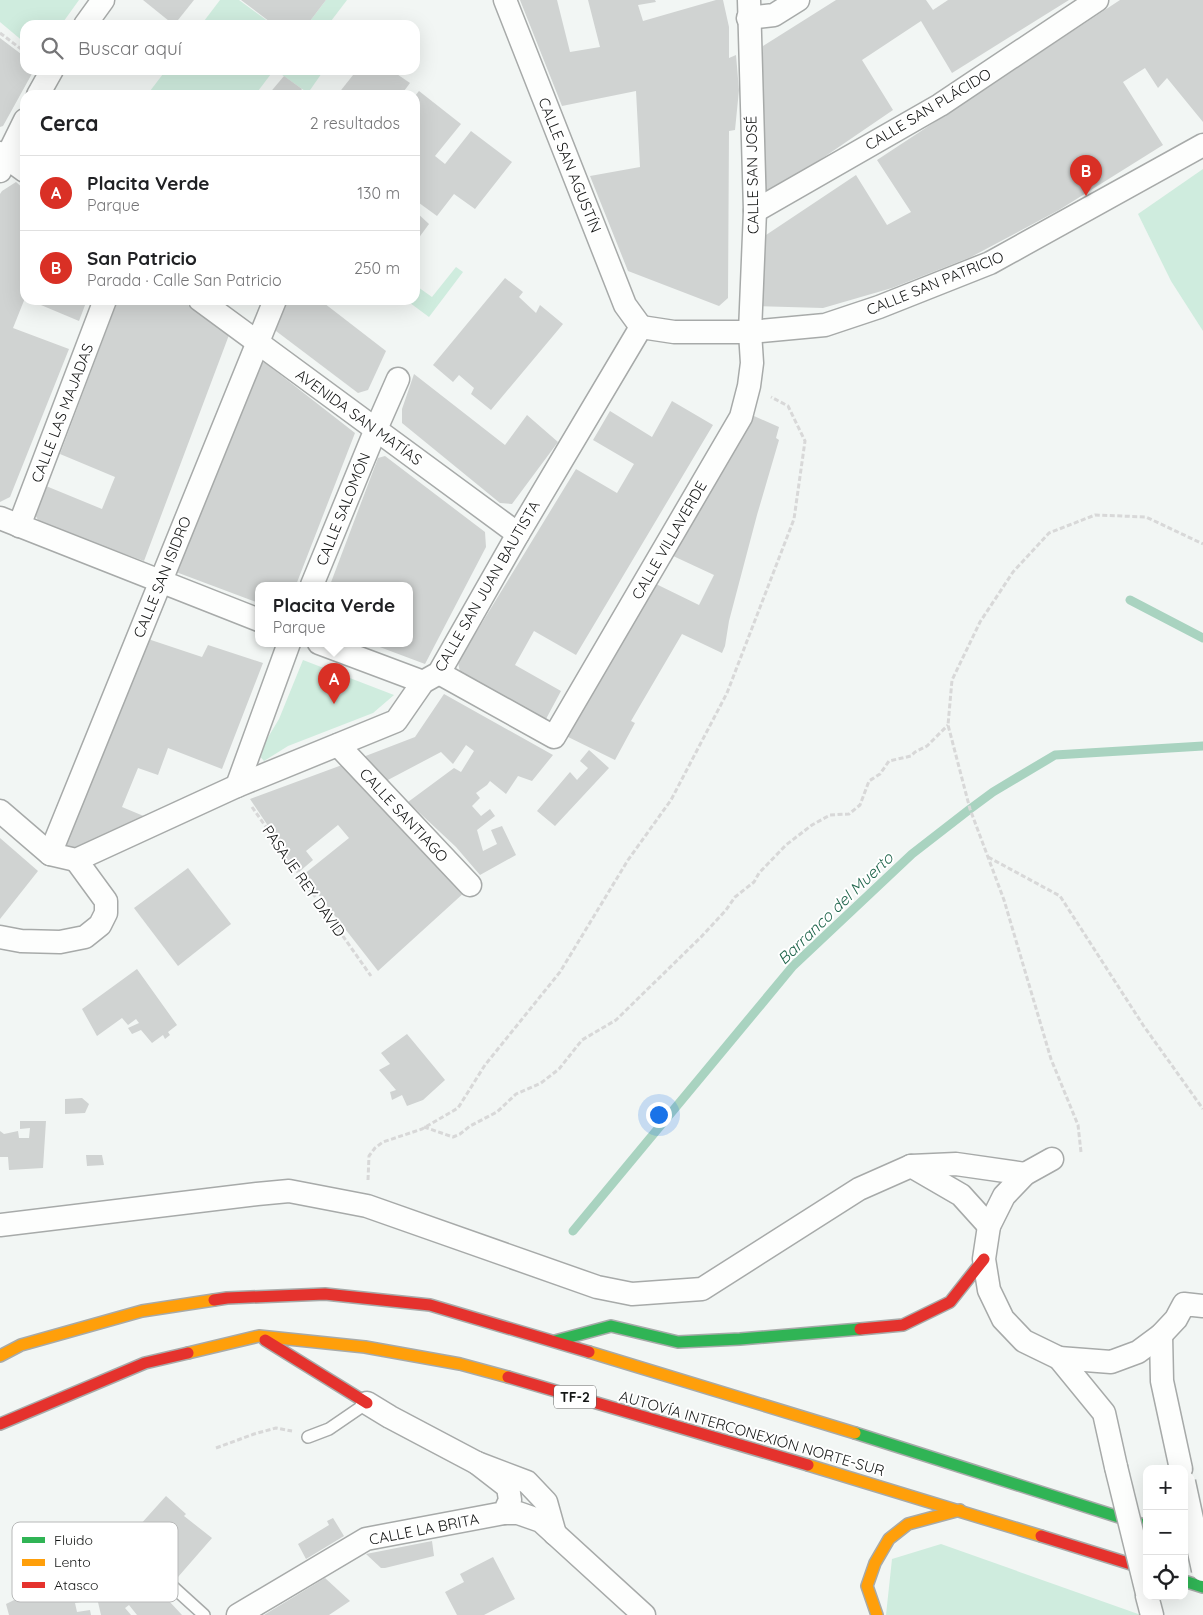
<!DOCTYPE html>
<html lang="es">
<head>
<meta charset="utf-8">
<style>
  body { margin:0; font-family:Quicksand,sans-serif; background:#f6f6f6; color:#202124 }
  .controls { position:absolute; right:15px; bottom:15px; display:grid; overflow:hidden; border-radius:10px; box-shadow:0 5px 20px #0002 }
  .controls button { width:45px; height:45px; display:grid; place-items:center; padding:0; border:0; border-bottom:1px solid #e0e0e0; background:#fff; color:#202124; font:25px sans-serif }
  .you { position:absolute; left:658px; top:1114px; width:18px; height:18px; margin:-12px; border:4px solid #fff; border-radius:50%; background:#1a73e8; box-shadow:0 0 0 8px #1a73e833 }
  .badge { display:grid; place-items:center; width:32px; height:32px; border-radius:50%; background:#d93025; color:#fff; font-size:16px; font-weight:700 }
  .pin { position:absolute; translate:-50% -41px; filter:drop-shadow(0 1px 2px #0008) }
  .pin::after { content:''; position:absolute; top:26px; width:18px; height:15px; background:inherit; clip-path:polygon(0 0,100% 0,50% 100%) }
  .popup { position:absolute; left:255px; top:582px; width:158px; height:65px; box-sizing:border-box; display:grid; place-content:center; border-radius:10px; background:#fff; filter:drop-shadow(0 1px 4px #0005); font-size:16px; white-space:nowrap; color:#757577 }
  .popup b { font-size:19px; color:#202124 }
  .popup::after { content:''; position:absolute; left:50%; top:100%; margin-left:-10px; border:10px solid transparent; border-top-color:#fff }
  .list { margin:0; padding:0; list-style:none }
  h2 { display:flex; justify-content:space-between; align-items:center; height:65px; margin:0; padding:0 20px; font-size:21px }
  h2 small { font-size:16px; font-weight:400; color:#757577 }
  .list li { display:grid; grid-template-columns:32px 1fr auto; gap:15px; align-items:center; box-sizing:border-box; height:75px; padding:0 20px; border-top:1px solid #e0e0e0 }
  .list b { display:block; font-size:19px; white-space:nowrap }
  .list p { margin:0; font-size:16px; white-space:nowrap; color:#757577 }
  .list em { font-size:16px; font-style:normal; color:#757577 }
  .icon { flex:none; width:28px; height:28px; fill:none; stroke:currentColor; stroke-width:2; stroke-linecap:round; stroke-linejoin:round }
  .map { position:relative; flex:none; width:1203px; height:1615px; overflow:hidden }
  .search { position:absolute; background:#fff; box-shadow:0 5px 20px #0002; left:20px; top:20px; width:400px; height:55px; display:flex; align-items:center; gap:12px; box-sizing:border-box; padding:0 18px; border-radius:15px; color:#757577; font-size:19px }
  .panel { position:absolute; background:#fff; box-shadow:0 5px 20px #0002; left:20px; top:90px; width:400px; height:215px; border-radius:15px }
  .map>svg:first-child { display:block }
  .green { fill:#cfecde }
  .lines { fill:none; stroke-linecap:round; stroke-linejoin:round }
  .stream { stroke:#a9d3c0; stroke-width:9 }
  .building { fill:#d0d3d2; fill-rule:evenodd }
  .lane-casing { stroke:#a7aaa9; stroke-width:14 }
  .street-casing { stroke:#a7aaa9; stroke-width:25 }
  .fast-casing { stroke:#a7aaa9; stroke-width:14 }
  .slow-casing { stroke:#a7aaa9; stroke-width:14 }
  .jam-casing { stroke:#a7aaa9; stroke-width:14 }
  .path { stroke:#d8d8d8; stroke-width:3; stroke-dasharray:5 2.5; stroke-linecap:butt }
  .lane { stroke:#fdfefd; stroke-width:11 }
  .street { stroke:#fdfefd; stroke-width:22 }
  .fast { stroke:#30b455; stroke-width:11 }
  .slow { stroke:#ff9f0a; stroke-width:11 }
  .jam { stroke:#e5322d; stroke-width:11 }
  .street-bridge-casing { stroke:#a7aaa9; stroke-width:25; stroke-linecap:butt }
  .street-bridge { stroke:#fdfefd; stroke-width:22 }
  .labels { text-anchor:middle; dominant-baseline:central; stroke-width:4; stroke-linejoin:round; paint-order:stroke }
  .shield { fill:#fff; stroke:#5a5c5b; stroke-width:1 }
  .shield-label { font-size:14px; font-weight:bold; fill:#141615 }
  .street-label { font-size:15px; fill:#141615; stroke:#fff }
  .water-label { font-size:16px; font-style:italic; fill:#1e644a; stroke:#fff }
  .key { fill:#fff; stroke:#b8b9b9; stroke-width:1 }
  .key-label { font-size:14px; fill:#141615 }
</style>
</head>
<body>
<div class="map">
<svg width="1203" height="1615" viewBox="0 0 1203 1615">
  <rect width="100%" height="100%" fill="#f2f6f4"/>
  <g class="green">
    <path d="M0,0H79L61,25H25V43L0,22Z"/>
    <path d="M220,0H239L273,25H201Z"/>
    <path d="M326,0H347L328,25H307Z"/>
    <path d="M166,70H274L255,95H147Z"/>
    <path d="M275,70H324L308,93Z"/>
    <path d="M1203,169V331L1171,281L1138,214Z"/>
    <path d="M456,267L463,272L429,317L406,300H415V285L432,297Z"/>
    <path d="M303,660L394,695L373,713L288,746L264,761L258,754L279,719Z"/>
    <path d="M941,1544L1141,1615H886L892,1559Z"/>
  </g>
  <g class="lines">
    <g class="stream">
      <path d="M1130,600L1203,638"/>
      <path d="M573,1231L793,966L912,854L970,809L993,792L1055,755L1203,746"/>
    </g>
  </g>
  <g class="building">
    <path d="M143,0H194L174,25Z"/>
    <path d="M241,0H326L307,25H274Z"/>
    <path d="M520,0H557L570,52L600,47L588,0H655L656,2L638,5L643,21L716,0H723L729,27V58L736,55L739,90L735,130L729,131L728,298L719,306L628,271L590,176L640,167L636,91L562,106Z"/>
    <path d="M836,0H926L933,10L948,0H1069L952,73L921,21L862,60L893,110L770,194L760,188L763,46Z"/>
    <path d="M1120,0H1203V122L1167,78L1158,88L1145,68L1123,82L1163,145L1059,210L971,257L892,288L823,308L757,306L763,237L856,175L887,225L911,212L877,160Z"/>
    <path d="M0,38L25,57V70H34L3,126L0,127Z"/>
    <path d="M357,70H391L410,83L401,95H340L338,94Z"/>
    <path d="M284,76L302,89L297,95H268Z"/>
    <path d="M419,91L461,124L435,156L445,164L471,131L512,162L475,209L454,194L437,216L415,200V96Z"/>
    <path d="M16,182L25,190V298L13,328L69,349L10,497L0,502V194L2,191Z"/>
    <path d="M415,211L429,224L415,243Z"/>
    <path d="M505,278L523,292L519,297L536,313L540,305L563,324L491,410L471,394L474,388L459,375L453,382L433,365Z"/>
    <path d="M29,300H87L79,321Z"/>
    <path d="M118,300H181L229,335L144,561L40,523L35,515L46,486L102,509L115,477L60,454Z"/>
    <path d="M279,300H320L386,351L368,390L358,393L276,331L270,321Z"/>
    <path d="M264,362L355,433L296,585H259V603L176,572L254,366Z"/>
    <path d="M414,374L505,445L527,415L558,442L512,504L500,503L402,423V409Z"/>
    <path d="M672,401L713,425L576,655L534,631L515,665L561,691L546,719L536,721L460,673L458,662L576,469L617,493L634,464L593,440L610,411L652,437Z"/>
    <path d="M754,416L779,427L776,438L779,440L757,515L729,621L725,646L722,653L682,634L631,721L635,723L615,760L562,734L656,584L699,605L714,575L671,555Z"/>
    <path d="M385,456L485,532L486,547L425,664L369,643H409V585H330L378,458Z"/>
    <path d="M148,639L202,657L208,645L263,663L222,769L168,748L158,775L138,768L122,807L146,817L73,854L65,848Z"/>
    <path d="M444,694L553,755L532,781L518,776L506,794L490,781L487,785L476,793L480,798L472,806L481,816L490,809L495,816L477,830L483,851L497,844L491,830L502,826L516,855L480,875L456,847L408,802L454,768L461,772L474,751L466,745L453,764L441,752L386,781L363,757L415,737Z"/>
    <path d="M589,750L609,768L555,826L537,811L570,772L577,780L588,768L580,761Z"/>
    <path d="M342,765L370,797L466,891L378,971L303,875L349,838L338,825L306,851L313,860L299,872L250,799Z"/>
    <path d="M0,838L38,871L0,919Z"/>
    <path d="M188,868L231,924L178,966L134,908Z"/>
    <path d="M137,969L177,1025L168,1032L170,1035L165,1039L163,1035L152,1043L141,1030L132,1034L128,1028L139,1023L136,1019L128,1025L122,1018L97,1036L82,1009Z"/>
    <path d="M407,1034L445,1080L423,1100L407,1106L402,1095L392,1100L390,1092L396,1090L379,1070L390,1064L381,1053Z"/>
    <path d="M82,1098L89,1104L85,1113L65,1114V1099Z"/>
    <path d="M20,1121H46L43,1168L9,1170L8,1157H0V1131L4,1134L18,1131L19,1138H29L30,1128L20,1129Z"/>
    <path d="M86,1155H102L104,1165L87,1166Z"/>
    <path d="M166,1496L186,1514L184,1516L212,1538L178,1577L131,1535Z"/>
    <path d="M333,1518L344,1536L306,1559L298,1544L329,1525L327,1521Z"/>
    <path d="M93,1533L154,1585L182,1615H137L129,1605L125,1608L131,1615H101L94,1585L73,1562ZM99,1558L115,1571L109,1579L93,1565ZM115,1584L124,1592L117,1597L110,1588Z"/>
    <path d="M432,1541L434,1556L385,1568H381L366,1554Z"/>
    <path d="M493,1557L515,1599L484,1615H457L445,1592L464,1582L460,1574Z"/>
    <path d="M77,1578L86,1586L88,1601L75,1603L77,1612L90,1610L91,1615H9L6,1604L45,1585Z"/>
    <path d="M325,1578L350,1601L329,1615H264Z"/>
  </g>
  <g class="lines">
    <g class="lane-casing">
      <g id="lane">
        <path d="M308,1437L329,1429L367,1403"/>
        <path d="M129,1547L204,1615"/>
      </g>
    </g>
    <g class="street-casing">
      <g id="street">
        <path d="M505,0L625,305L641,327"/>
        <path d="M748,18L774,15L798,0"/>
        <path d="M85,25L103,0"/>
        <path d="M38,95L52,70"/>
        <path d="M0,153L25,171"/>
        <path d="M0,171L25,120"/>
        <path d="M755,211L940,105L1097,0"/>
        <path d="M200,300L518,534"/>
        <path d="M641,327L674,332H750L825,325L879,307L990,263L1203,145"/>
        <path d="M0,518L259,620"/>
        <path d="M19,526L105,300"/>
        <path d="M312,585L376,429L398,379"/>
        <path d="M319,643L423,682"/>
        <path d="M439,673L554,737L741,417L749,386L752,363L750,332L755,211L749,0"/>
        <path d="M338,745L470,885"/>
        <path d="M237,786L289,643"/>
        <path d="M0,811L50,854L76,860L237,786L396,721L423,682L439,673L518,534L641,327"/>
        <path d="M50,854L275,300"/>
        <path d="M0,937L21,941L60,942L85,937L100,925L106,913V901L76,860"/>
        <path d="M1052,1159L1025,1174L1004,1196L989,1226L984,1259L989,1290L1003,1319L1024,1341L1059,1358L1104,1413L1116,1467"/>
        <path d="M911,1166L961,1195L989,1226"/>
        <path d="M0,1225L257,1194L289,1191L367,1206L597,1287L632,1294L702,1289L859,1189L911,1166L956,1164L1025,1174"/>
        <path d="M1161,1335L1162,1381L1181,1469"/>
        <path d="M1059,1358L1111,1362L1138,1352L1161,1335L1176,1319L1184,1304L1203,1306"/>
        <path d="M367,1403L390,1417L477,1463L527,1482L546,1502L555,1534"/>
        <path d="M504,1513H518L541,1521L644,1615"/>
        <path d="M1147,1596L1152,1615"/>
        <path d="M238,1615L366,1539L504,1513L510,1500L508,1487L477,1463"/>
      </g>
    </g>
    <g class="fast-casing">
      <g id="fast">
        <path d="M555,1341L611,1326L678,1342L740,1339L860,1329"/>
        <path d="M855,1433L1147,1526"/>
        <path d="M1184,1581L1203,1587"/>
      </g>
    </g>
    <g class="slow-casing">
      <g id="slow">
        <path d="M589,1352L855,1433"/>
        <path d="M188,1353L259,1336L365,1347L460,1364L508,1377"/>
        <path d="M0,1356L21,1345L142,1311L214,1300"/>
        <path d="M808,1465L1041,1536"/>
        <path d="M877,1615L867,1586L875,1563L889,1539L908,1524L960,1510"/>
      </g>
    </g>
    <g class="jam-casing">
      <g id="jam">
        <path d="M214,1300L227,1298L325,1294L430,1305L589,1352"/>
        <path d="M860,1329L903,1325L950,1302L984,1259"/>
        <path d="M265,1340L367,1403"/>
        <path d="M508,1377L808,1465"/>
        <path d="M0,1424L145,1363L188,1353"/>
        <path d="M1041,1536L1147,1569"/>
      </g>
    </g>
    <g class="path">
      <path d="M0,33L25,52"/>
      <path d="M252,807L371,976"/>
      <path d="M988,857L1060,896L1143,1025L1203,1109"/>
      <path d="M424,1127L453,1137L460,1134L470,1126L497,1112L516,1094L541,1083L559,1069L582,1040L616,1020L701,937L726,910L735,897L754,882L759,873L786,845L812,825L830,815L849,814L860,805L869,781L880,774L889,761L911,756L915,752L927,746L948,725"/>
      <path d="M1081,1152L1078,1125L1051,1059L1004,900L970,809L948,725L952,680L980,622L1013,572L1049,533L1095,515L1146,517L1203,544"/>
      <path d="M368,1180L369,1156L375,1148L383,1142L422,1129L458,1108L485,1065L560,972L628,860L671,800L727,693L794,519L805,441L788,406L771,397"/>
      <path d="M216,1448L254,1434L276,1428L292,1431"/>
    </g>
    <use href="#lane" class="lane"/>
    <use href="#street" class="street"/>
    <use href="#fast" class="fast"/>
    <use href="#slow" class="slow"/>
    <use href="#jam" class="jam"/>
    <g class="street-bridge-casing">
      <g id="street-bridge">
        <path d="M1116,1467L1147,1593"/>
        <path d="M1184,1482L1203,1570"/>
      </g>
    </g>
    <use href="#street-bridge" class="street-bridge"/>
  </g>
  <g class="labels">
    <rect class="shield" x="554" y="1385.5" width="42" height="23" rx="4"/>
    <g class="shield-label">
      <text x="575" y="1397">TF-2</text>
    </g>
    <g class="street-label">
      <text transform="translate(928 109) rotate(-31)">CALLE SAN PLÁCIDO</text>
      <text transform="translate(570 165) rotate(68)">CALLE SAN AGUSTÍN</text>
      <text transform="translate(752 175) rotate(-91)">CALLE SAN JOSÉ</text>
      <text transform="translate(935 283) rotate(-22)">CALLE SAN PATRICIO</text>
      <text transform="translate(62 413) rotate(-69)">CALLE LAS MAJADAS</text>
      <text transform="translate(359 417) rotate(36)">AVENIDA SAN MATÍAS</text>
      <text transform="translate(343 509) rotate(-68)">CALLE SALOMÓN</text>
      <text transform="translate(669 540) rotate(-60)">CALLE VILLAVERDE</text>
      <text transform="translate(162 577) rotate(-68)">CALLE SAN ISIDRO</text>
      <text transform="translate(487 586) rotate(-60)">CALLE SAN JUAN BAUTISTA</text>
      <text transform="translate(404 815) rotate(47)">CALLE SANTIAGO</text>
      <text transform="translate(304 881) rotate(55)">PASAJE REY DAVID</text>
      <text transform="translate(752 1433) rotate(16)">AUTOVÍA INTERCONEXIÓN NORTE-SUR</text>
      <text transform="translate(424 1529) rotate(-11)">CALLE LA BRITA</text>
    </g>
    <g class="water-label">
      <text transform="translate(835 908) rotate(-44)">Barranco del Muerto</text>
    </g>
  </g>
  <rect x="12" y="1522" width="166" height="80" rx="8" class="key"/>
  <rect x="22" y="1537" width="23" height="6" fill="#30b455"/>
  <rect x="22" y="1559" width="23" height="7" fill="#ff9f0a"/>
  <rect x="22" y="1582" width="23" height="6" fill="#e5322d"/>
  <g class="key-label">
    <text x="54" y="1545">Fluido</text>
    <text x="54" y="1567">Lento</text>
    <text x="54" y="1590">Atasco</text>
  </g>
</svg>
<div class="controls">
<button>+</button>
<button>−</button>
<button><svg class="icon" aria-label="locate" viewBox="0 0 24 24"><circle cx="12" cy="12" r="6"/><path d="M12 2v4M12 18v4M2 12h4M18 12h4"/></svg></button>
</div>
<div class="you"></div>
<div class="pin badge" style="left:334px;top:704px">A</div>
<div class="popup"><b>Placita Verde</b>Parque</div>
<div class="pin badge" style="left:1086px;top:196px">B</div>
<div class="search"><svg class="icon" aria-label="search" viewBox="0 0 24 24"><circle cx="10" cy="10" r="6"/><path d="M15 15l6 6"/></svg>Buscar aquí</div>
<section class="panel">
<h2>Cerca<small>2 resultados</small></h2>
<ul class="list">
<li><span class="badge">A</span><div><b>Placita Verde</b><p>Parque</p></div><em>130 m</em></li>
<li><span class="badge">B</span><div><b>San Patricio</b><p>Parada · Calle San Patricio</p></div><em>250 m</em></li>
</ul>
</section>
</div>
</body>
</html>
